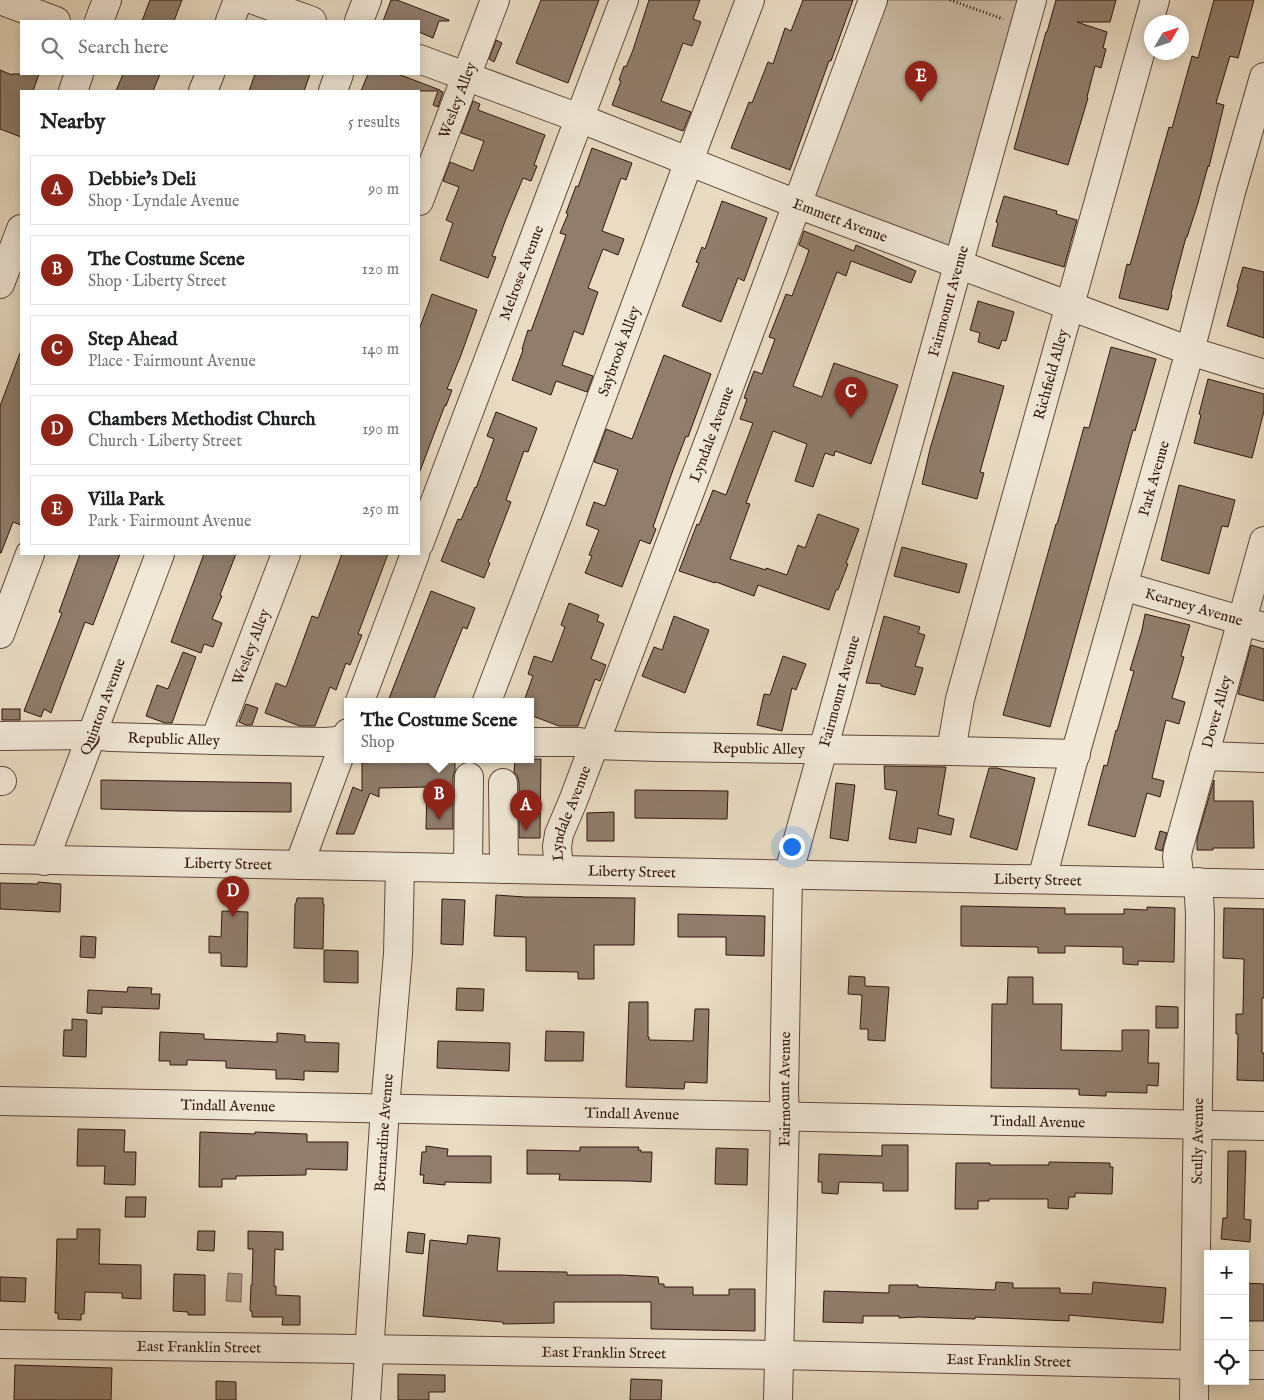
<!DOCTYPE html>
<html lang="en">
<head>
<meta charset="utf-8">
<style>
  body { margin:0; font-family:"IM FELL English",serif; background:#f2f2f2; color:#202124 }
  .controls { position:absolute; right:15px; bottom:15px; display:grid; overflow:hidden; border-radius:0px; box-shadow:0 2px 12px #0003 }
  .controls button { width:45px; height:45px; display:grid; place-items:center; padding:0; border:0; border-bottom:1px solid #e0e0e0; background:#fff; color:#202124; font:25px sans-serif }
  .compass { position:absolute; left:1144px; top:15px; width:45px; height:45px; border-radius:50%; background:#fff; box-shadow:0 2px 12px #0003; rotate:51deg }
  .you { position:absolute; left:791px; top:846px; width:18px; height:18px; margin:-12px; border:4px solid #fff; border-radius:50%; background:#1a73e8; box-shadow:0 0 0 8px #1a73e833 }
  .badge { display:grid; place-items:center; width:32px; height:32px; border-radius:50%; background:#8f2418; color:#fff; font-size:16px; font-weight:700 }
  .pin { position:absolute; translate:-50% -41px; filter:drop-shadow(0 1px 2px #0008) }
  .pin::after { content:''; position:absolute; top:26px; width:18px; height:15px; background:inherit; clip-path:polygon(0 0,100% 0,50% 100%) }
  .popup { position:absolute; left:344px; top:698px; width:190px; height:65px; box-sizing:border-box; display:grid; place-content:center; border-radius:0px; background:#fff; filter:drop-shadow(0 1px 4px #0005); font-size:16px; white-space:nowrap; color:#757577 }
  .popup b { font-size:19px; color:#202124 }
  .popup::after { content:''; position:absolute; left:50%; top:100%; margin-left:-10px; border:10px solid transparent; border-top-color:#fff }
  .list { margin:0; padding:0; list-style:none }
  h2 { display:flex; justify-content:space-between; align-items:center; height:65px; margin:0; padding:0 20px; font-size:21px }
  h2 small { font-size:16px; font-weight:400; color:#757577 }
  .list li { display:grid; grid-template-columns:32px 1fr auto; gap:15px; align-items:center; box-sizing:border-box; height:70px; margin:0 10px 10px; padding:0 10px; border:1px solid #e0e0e0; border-radius:0px }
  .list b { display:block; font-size:19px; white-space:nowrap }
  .list p { margin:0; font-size:16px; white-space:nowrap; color:#757577 }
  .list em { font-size:16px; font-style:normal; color:#757577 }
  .icon { flex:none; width:28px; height:28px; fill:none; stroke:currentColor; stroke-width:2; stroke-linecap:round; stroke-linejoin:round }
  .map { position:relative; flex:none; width:1264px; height:1400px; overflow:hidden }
  .search { position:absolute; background:#fff; box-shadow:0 2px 12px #0003; left:20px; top:20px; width:400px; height:55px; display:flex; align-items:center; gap:12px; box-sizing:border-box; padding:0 18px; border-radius:0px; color:#757577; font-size:19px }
  .panel { position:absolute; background:#fff; box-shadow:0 2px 12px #0003; left:20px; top:90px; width:400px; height:465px; border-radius:0px }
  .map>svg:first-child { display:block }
  .green { fill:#cabba4; stroke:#7d6958 }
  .water { fill:#aa9985; stroke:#796555 }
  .building { fill:#907d6c; stroke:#30170d }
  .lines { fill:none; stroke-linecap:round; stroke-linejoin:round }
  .minor-casing { stroke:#5e483a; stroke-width:30 }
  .path { stroke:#30170d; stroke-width:3; stroke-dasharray:1 2.5; stroke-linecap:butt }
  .minor { stroke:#f1e8d8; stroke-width:28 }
  .labels { text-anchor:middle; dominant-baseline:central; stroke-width:4; stroke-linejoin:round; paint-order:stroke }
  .street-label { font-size:15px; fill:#30170d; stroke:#f1e8d8 }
</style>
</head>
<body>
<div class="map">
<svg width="1264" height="1400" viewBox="0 0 1264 1400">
  <rect width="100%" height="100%" fill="#e9dcc3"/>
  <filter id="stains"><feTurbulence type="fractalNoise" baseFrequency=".004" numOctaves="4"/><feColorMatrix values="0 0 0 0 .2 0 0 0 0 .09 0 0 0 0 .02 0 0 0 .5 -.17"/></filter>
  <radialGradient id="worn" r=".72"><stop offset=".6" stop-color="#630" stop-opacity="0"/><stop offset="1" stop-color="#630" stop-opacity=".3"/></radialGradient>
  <path class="green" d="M886,0H1022L953,250L811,203Z"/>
  <path class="water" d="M228,1273L242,1274L241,1302L226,1301Z"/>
  <g class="building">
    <path d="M150,0H182L174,21H142Z"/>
    <path d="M391,0H397L449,20V21H439L433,38L419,32V21H383Z"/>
    <path d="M541,0H599L568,83L516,63Z"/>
    <path d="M649,0H700L693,19L701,22L692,46L683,43L661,101L691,112L683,131L612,105L621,81L619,80L624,66L626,67L633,50Z"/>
    <path d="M803,0H853L831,61H829L790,170L731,148L749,102L752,103L768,62L773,64L785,28L791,31Z"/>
    <path d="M1056,0H1116L1110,22H1077L1107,32L1103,48L1106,49L1101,68L1095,66L1087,97L1088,98L1068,165L1014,149L1046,32H1047Z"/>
    <path d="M1214,0H1254L1238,58L1230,56L1216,103L1224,105L1209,167L1208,166L1198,203L1187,237H1186L1171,294L1172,295L1168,310L1119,298L1127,264L1130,265L1169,127L1172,128L1192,56L1198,58Z"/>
    <path d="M496,40L502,43L494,62L489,59Z"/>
    <path d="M0,70L12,75V74H39L33,91H21V137L0,129Z"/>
    <path d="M123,74H160L153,91H116Z"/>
    <path d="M255,74H310L304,91H249Z"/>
    <path d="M368,74H398L440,90V91L443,92L438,107L433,105L438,91H361Z"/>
    <path d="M473,101L480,104L478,110L545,135L534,165L537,166L531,181L523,178L506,219L492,256L496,257L488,278L440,260L453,223L446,220L459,187L443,181L450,162L473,171L484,141L461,133Z"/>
    <path d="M592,148L632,163L626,180L621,178L602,231L624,239L618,255L603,249L588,288L598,292L583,335L574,331L562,365L593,376L587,392L556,381L551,395L512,380L523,350L522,349L528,330L531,331L566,235L560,233L568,214L566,213L576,186L578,187Z"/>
    <path d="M1004,196L1057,211L1056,214L1077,220L1064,267L992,246L998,223L996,222Z"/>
    <path d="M722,201L767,218L744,281L738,278L721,322L682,306L699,263L696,262L702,247L705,249Z"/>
    <path d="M804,231L854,251L856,245L916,271L911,283L851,261L846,276L837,272L793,386L822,397L834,363L898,385L871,464L835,451L834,456L825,453L813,487L795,481L807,444L773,431L746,503L750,504L730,559L766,570V568L787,575L798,545L805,548L818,514L859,529L846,563L848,564L838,590H836L829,610L758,585L754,596L716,582L715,583L679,571L697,524L699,525L713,490L726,495L753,423L740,419L747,399L744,398L754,371L762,374L775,339L769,337L786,294L792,296L806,259L809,250L799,245Z"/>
    <path d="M1243,267L1264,272V338L1227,326L1238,288L1237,287Z"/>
    <path d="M432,294L477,310L461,355L447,389L452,390L446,406L445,405L420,471L419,470V330Z"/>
    <path d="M978,301L1014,312L1006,341L1002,340L999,349L978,342L980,333L970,330Z"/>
    <path d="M1111,347L1156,359L1135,431L1133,430L1050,727L1003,715L1056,524H1057L1061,510L1084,427L1089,428Z"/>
    <path d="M20,353L21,354V525L13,522L1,553H0V406Z"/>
    <path d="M664,355L711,374L688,437L686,436L673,470L653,527L656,529L650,544L640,540L622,587L585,573L592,556L589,555L599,530L586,525L594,502L605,506L618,470L594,462L606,429L632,439Z"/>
    <path d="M953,372L1004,386L980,472L984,473L977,499L922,484L930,449Z"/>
    <path d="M1208,379L1264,394V411L1252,458L1194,443L1201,415L1199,414Z"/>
    <path d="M496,412L537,428L528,452L524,451L506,500L511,502L488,562L490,563L484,578L441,561L458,519L461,520L475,487L476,488L494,439L487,436Z"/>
    <path d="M1179,485L1235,500L1228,527L1222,526L1209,574L1161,560Z"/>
    <path d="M902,547L967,564L959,593L894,576Z"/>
    <path d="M80,554H120L93,625L85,622L51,713L44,709L41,717L24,711L62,613L59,612Z"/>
    <path d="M204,554H236L220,595L222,596L212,619L222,623L213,647L204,644L201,653L171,642Z"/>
    <path d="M342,554H388L358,634L362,635L350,665L346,663L336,690L330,687L315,726H300L265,713L276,683L286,687L312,616L318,618Z"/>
    <path d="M431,591L475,608L467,629L463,627L433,701H388Z"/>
    <path d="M569,603L599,615L597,621L604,624L591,659L606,665L600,681L595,679L578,726H559L530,715V701H524L533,676L528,674L534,656L552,662L565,627L561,625Z"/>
    <path d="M1145,614L1190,625L1181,656L1184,657L1172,698L1185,702L1179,724L1166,720L1152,778L1164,781L1160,797L1147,793L1135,837L1088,825L1104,765L1107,766L1116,730L1117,731L1134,671L1130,670L1142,630Z"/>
    <path d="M674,616L709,630L685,693L642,676L654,647L662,650Z"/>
    <path d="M884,616L920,627L918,633L925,635L915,666L923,668L915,695L881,686V684L866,683Z"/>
    <path d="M1251,645L1264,649V701L1238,694Z"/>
    <path d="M183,652L196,657L172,723H165L146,716L157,685L168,689Z"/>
    <path d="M783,656L806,664L796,690L792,688L782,731L757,725L764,694L770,695Z"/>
    <path d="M246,704L258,708L252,725H246L239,722Z"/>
    <rect x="2" y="709" width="18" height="11"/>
    <path d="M379,759H455V770L453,777V829H426L427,787L379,788V797L370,793L354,834H336L353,787L362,791V763L379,762Z"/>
    <path d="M515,759H541L540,838H519V783L517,775L514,773Z"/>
    <path d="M884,766L946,767L938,815L954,819L951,835L918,828L916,843L889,839L897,791L885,789Z"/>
    <path d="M989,768H997L1035,778L1017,850L970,837Z"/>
    <path d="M101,780L291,783V812L179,811L101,809Z"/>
    <path d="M1214,780V801H1253L1254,848H1213V850H1197V838Z"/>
    <path d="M836,783L855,785L848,841L830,838Z"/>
    <path d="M635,790L728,791L727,819L635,818Z"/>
    <path d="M614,812V841H587V813Z"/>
    <path d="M1160,831L1167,833L1162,851L1155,849Z"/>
    <path d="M38,882L61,884L60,912L0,909V883L38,884Z"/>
    <path d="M496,895L525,897L635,898L634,945H594V979H578V972L526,971V937L494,936Z"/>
    <path d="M297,898H323V904H324L323,949L294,948L295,904L296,903Z"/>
    <path d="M442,899L465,900L463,945L441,944Z"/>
    <path d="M961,906L1065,908V914H1124V909L1147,910V907L1175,908L1174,962L1138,961V965L1123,964V947L1065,946V953H1038V947L961,946Z"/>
    <path d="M1224,908L1264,909V998H1262V1053H1264V1081L1237,1080L1238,1034H1236V1014H1243L1244,959L1223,958Z"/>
    <path d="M222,911L248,912L247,967L221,966V953H209V936L221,937Z"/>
    <path d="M678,914L765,916L764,956L726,955V937H678Z"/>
    <path d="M81,936L96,937L95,958L80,957Z"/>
    <path d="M324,950L358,951V983L324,982Z"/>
    <path d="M849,976L865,977V986L889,987L885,1041L868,1040V1029H860L862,995L848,994Z"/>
    <path d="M1008,977H1033V1004H1062L1061,1050L1122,1051V1030H1149L1148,1063H1159L1158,1086L1147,1085V1093L1106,1092V1096L1079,1095V1089L991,1088L992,1004H1007Z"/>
    <path d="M128,987L152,988L151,994H160L159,1009L102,1007V1014L87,1013L88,990L127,992Z"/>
    <path d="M457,988L484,989L483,1011L456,1010Z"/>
    <path d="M629,1002H648V1037H649V1040L693,1041L695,1009H709L707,1083L685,1082L684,1089L626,1087Z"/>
    <path d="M1156,1006L1178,1007V1028H1156Z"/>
    <path d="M72,1019L87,1020L86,1057L63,1056L64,1030H72Z"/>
    <path d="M546,1031L584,1032L583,1061H545Z"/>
    <path d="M160,1032L204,1034V1039L277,1042V1033L305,1035V1042L339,1043L338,1072L304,1071V1080L289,1079H276V1070L226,1068V1061L187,1060V1065H170V1061H159Z"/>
    <path d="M438,1041L510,1043L509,1071L437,1068Z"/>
    <path d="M78,1129L125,1130L124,1152H136L135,1185L104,1184L105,1166H77Z"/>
    <path d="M200,1132L255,1134V1132L307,1134V1142H348L347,1170L306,1169V1175L236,1176V1179H222V1187H199Z"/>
    <path d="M882,1145H908V1191H883V1183L839,1182L838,1194L822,1193V1182H818L819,1154L882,1156Z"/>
    <path d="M426,1146L448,1149L447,1156H491V1183L445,1182V1185L423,1183L424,1175H420L422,1152H426Z"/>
    <path d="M580,1147H639L638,1150H641V1152H652L651,1182L630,1181L559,1180L560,1174H527V1150L580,1151Z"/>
    <path d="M716,1148L748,1149L747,1185L715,1184Z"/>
    <path d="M1228,1151H1246L1244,1219L1251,1220L1250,1242L1221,1239L1223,1218H1227Z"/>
    <path d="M1049,1162L1110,1163V1167H1113L1112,1194L1075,1193V1197H1069L1068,1209L1048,1208V1199H989V1201H978V1209H955L956,1163H990V1165H1049Z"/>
    <path d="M126,1197H146L145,1217H125Z"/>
    <path d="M77,1229H100L99,1264L141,1265V1299L122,1298V1293L85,1292L84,1314H81V1320L58,1319V1313H55L57,1239H77Z"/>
    <path d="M198,1231H215L214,1251L197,1250Z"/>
    <path d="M248,1231L283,1232V1250L275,1249L274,1286H276V1295L300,1296V1325H282L283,1317H252V1311H250L251,1285H252L253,1249H248Z"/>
    <path d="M408,1232L425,1234L423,1254L406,1252Z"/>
    <path d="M468,1235L500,1238L497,1271L567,1272V1275H621L658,1277L659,1284H664V1287H693V1295H729V1289H755V1331L651,1329V1302H554V1323L503,1324V1322L423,1316L430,1240L467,1244Z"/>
    <path d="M174,1274L205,1275V1315H188V1312L173,1311Z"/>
    <path d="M0,1277L26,1278L25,1302L0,1301Z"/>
    <path d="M996,1282L1013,1283V1288H1060V1293L1092,1294L1093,1282L1166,1288L1163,1323L1069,1315V1321L975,1317V1319L919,1317L899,1318V1316H863V1323L823,1322L824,1291L889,1293V1285H918V1287L995,1290Z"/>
    <path d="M1245,1283L1264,1284V1321H1245Z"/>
    <path d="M15,1365L112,1368L111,1400H14Z"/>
    <path d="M398,1374L445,1375V1392H429V1400H398Z"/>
    <path d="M631,1379L662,1380L661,1400H630Z"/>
    <path d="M216,1381L236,1382V1400H216Z"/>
  </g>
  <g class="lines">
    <g class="minor-casing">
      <g id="minor">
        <path d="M0,0L56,21"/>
        <path d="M254,0L312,21"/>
        <path d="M99,21L107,0"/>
        <path d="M230,21L238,0"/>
        <path d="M359,21L367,0"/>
        <path id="s1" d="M419,59L579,118L784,199L1190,351L1264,374"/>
        <path d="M73,91L79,74"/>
        <path d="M203,91L210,74"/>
        <path d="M333,91L339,74"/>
        <path id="s2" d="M419,201L495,0"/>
        <path d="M0,284L21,229"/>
        <path id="s3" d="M419,544L624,0"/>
        <path id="s4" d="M1123,586L1264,627"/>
        <path d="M0,634L30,554"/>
        <path d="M360,701L415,554"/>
        <path id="s5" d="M487,701L558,515L699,134L750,0"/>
        <path id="s6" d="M0,736L92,735L111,737L215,740L325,742L348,740"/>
        <path id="s7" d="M215,740L286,554"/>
        <path id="s8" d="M530,742H579L594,745L659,747L951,751L1076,754"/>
        <path id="s9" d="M951,751L960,699L1155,0"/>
        <path d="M1204,756L1264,758"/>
        <path d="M0,781H2"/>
        <path d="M503,783L504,869"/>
        <path id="s10" d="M0,859L1264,884"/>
        <path id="s11" d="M44,861L160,554"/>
        <path d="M299,865L348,733"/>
        <path d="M468,868L469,777"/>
        <path id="s12" d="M559,870L557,847L559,834L573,801L712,433L873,0"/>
        <path id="s13" d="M1042,879L1072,765L1190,351L1231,192L1264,77"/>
        <path id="s14" d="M1180,882L1177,857L1178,850L1264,541"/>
        <path id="s15" d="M0,1101L1264,1126"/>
        <path id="s16" d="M0,1344L779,1355L1208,1365"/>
        <path d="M1245,1365H1264"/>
        <path id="s17" d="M366,1400L385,1108L398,954L400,867"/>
        <path id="s18" d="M778,1400L785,1117L784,1092L788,875L1032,0"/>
        <path id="s19" d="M1194,1400L1199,1024L1200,913L1198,882"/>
      </g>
    </g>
    <path class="path" d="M950,0L1003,19"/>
    <use href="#minor" class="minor"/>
  </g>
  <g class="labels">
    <g class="street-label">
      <text stroke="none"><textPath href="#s2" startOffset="108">Wesley Alley</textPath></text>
      <text stroke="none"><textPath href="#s1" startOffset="451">Emmett Avenue</textPath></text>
      <text stroke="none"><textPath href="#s3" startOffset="290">Melrose Avenue</textPath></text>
      <text stroke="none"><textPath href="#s18" startOffset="1121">Fairmount Avenue</textPath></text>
      <text stroke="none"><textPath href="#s5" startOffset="374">Saybrook Alley</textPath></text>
      <text stroke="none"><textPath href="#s9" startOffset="390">Richfield Alley</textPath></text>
      <text stroke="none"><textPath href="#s12" startOffset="464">Lyndale Avenue</textPath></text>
      <text stroke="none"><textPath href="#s13" startOffset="416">Park Avenue</textPath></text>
      <text stroke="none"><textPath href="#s4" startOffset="74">Kearney Avenue</textPath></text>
      <text stroke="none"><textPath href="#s7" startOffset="100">Wesley Alley</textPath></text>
      <text stroke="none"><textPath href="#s18" startOffset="716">Fairmount Avenue</textPath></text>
      <text stroke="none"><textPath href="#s11" startOffset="165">Quinton Avenue</textPath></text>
      <text stroke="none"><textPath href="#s14" startOffset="176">Dover Alley</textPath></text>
      <text stroke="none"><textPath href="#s6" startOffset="174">Republic Alley</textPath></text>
      <text stroke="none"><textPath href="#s8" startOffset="229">Republic Alley</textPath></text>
      <text stroke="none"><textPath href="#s12" startOffset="59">Lyndale Avenue</textPath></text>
      <text stroke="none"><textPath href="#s10" startOffset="228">Liberty Street</textPath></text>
      <text stroke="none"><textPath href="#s10" startOffset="632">Liberty Street</textPath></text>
      <text stroke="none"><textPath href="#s10" startOffset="1038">Liberty Street</textPath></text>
      <text stroke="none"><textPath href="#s18" startOffset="311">Fairmount Avenue</textPath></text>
      <text stroke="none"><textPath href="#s15" startOffset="228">Tindall Avenue</textPath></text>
      <text stroke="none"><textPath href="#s15" startOffset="632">Tindall Avenue</textPath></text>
      <text stroke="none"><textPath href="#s15" startOffset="1038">Tindall Avenue</textPath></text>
      <text stroke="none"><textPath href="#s17" startOffset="268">Bernardine Avenue</textPath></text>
      <text stroke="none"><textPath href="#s19" startOffset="259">Scully Avenue</textPath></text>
      <text stroke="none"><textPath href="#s16" startOffset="199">East Franklin Street</textPath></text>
      <text stroke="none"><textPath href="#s16" startOffset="604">East Franklin Street</textPath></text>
      <text stroke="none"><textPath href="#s16" startOffset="1009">East Franklin Street</textPath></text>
    </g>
  </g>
  <rect width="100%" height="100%" filter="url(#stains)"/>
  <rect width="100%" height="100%" fill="url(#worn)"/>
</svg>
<div class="controls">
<button>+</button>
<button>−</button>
<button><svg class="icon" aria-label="locate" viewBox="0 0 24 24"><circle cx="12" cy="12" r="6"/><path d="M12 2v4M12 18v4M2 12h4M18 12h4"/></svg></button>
</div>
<svg class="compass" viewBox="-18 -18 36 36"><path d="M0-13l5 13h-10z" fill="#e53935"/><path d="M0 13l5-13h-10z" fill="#757577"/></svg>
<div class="you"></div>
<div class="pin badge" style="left:526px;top:831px">A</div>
<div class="pin badge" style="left:439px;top:820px">B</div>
<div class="popup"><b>The Costume Scene</b>Shop</div>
<div class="pin badge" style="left:851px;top:418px">C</div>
<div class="pin badge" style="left:233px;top:917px">D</div>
<div class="pin badge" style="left:921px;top:102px">E</div>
<div class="search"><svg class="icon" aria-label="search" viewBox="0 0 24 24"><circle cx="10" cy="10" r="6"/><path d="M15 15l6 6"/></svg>Search here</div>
<section class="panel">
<h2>Nearby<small>5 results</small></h2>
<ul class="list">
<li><span class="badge">A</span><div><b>Debbie's Deli</b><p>Shop · Lyndale Avenue</p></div><em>90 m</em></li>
<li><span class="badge">B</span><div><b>The Costume Scene</b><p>Shop · Liberty Street</p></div><em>120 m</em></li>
<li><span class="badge">C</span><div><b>Step Ahead</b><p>Place · Fairmount Avenue</p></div><em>140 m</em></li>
<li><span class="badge">D</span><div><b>Chambers Methodist Church</b><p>Church · Liberty Street</p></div><em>190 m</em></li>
<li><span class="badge">E</span><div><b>Villa Park</b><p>Park · Fairmount Avenue</p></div><em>250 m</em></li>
</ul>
</section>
</div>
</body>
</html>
